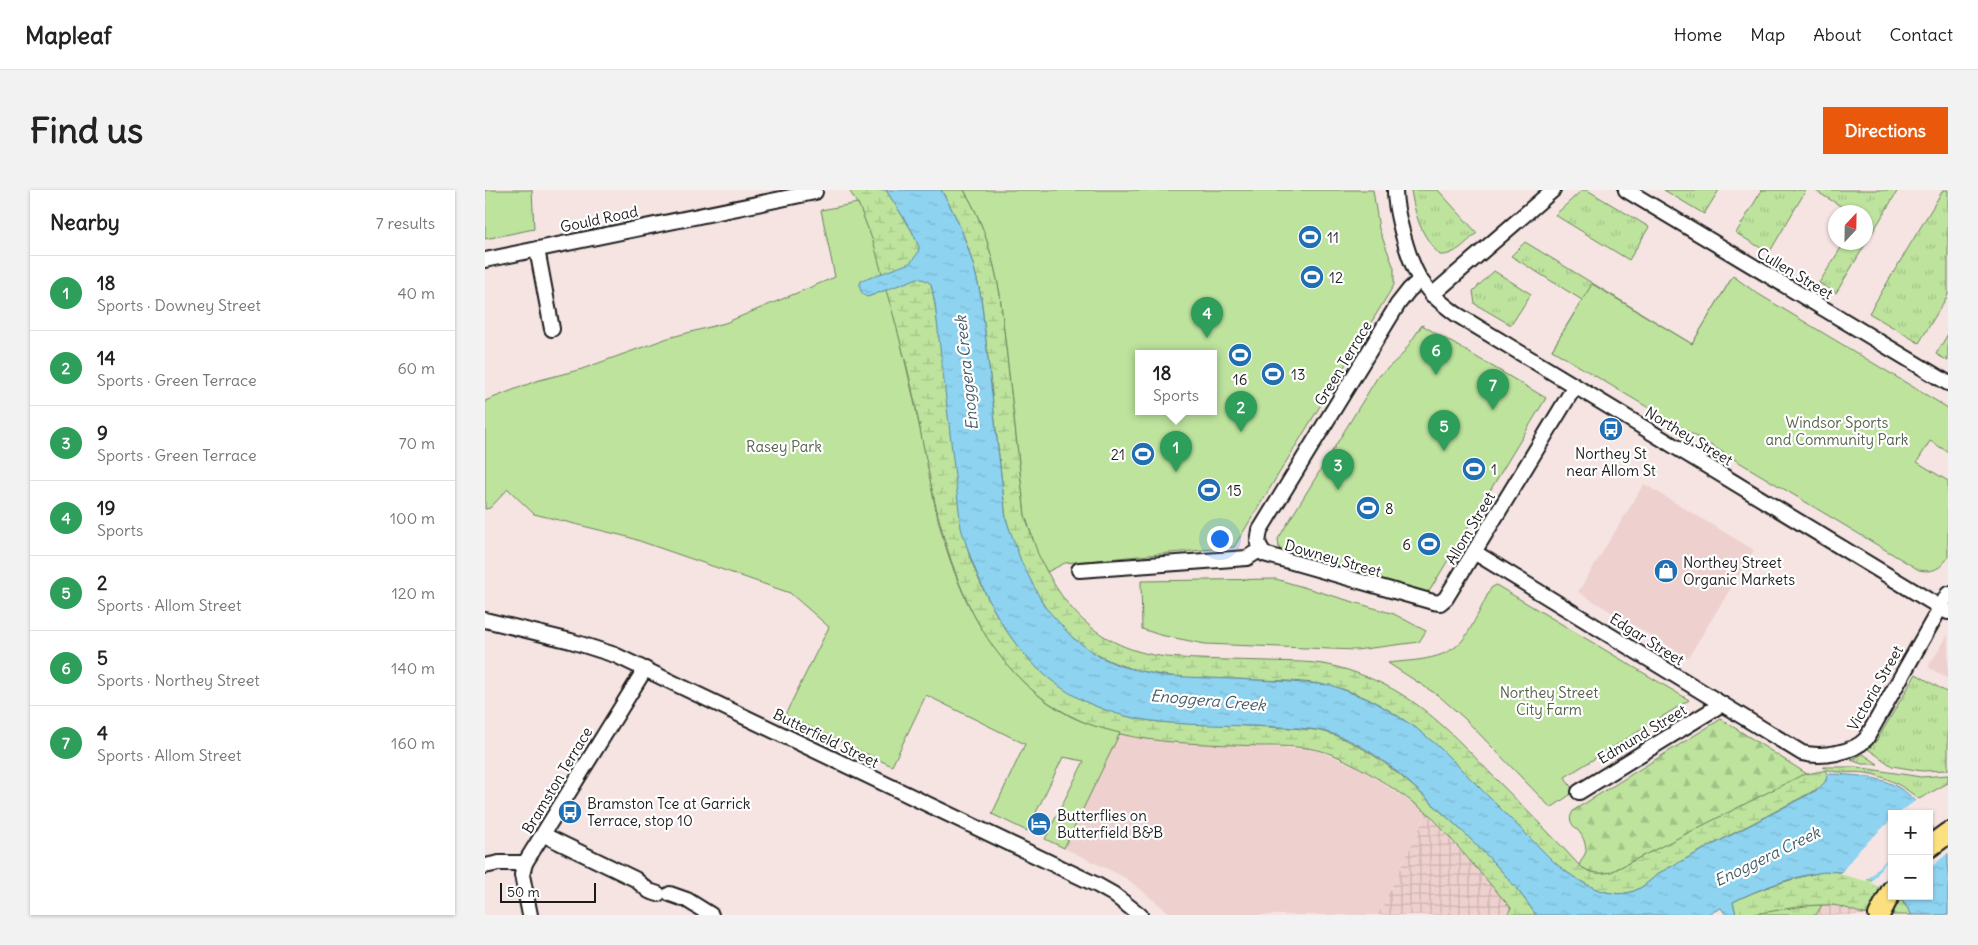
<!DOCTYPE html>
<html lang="en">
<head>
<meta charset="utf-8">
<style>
  body { margin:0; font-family:Delius,sans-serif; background:#f2f2f2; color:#222 }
  .controls { position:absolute; right:15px; bottom:15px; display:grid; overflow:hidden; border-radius:0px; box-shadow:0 1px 4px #0004 }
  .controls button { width:45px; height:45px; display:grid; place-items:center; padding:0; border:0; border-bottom:1px solid #e0e0e0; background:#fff; color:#222; font:25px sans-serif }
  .compass { position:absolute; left:1343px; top:15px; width:45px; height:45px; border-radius:50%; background:#fff; box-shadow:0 1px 4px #0004; rotate:22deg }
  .scale { position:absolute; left:15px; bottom:12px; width:96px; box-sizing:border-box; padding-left:5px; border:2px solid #1c1c1c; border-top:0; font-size:14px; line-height:18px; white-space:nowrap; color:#1c1c1c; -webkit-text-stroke:4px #fff; paint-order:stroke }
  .you { position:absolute; left:734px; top:348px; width:18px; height:18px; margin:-12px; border:4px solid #fff; border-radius:50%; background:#1a73e8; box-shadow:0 0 0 8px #1a73e833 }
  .badge { display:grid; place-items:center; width:32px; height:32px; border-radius:50%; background:#ea580c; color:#fff; font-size:16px; font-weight:700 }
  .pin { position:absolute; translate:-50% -41px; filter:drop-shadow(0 1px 2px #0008) }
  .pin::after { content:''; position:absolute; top:26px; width:18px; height:15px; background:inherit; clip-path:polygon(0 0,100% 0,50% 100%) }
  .popup { position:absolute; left:650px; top:160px; width:82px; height:65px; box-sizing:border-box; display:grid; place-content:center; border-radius:0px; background:#fff; filter:drop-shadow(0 1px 4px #0005); font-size:16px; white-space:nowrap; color:#767676 }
  .popup b { font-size:19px; color:#222 }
  .popup::after { content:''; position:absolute; left:50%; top:100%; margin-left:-10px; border:10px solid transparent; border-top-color:#fff }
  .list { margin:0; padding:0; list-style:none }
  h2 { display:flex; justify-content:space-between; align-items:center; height:65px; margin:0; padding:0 20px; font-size:21px }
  h2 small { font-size:16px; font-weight:400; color:#767676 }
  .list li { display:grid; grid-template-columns:32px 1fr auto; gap:15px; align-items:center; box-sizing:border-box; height:75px; padding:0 20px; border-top:1px solid #e0e0e0 }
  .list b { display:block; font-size:19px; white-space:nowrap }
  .list p { margin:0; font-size:16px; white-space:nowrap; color:#767676 }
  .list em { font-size:16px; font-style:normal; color:#767676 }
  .map { position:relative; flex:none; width:1463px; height:725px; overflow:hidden; border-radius:0px }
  header { display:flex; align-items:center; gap:30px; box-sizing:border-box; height:70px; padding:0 25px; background:#fff; border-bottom:1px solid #e0e0e0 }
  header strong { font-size:24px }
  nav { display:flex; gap:28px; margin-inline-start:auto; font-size:18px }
  .intro { display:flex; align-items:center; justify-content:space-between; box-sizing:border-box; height:120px; padding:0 30px }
  h1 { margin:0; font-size:35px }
  .button { padding:12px 22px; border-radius:0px; background:#ea580c; color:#fff; font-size:18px; font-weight:700 }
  main { display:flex; gap:30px; padding:0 30px }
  aside { flex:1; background:#fff; border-radius:0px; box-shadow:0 1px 4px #0004 }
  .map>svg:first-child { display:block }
  .built { fill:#eed1ce }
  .industrial { fill:url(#industrial-grid) }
  .grass { fill:url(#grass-tufts); stroke:#6c805c }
  .forest { fill:url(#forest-firs); stroke:#6c805c }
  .wetland { fill:url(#wetland-marsh); stroke:#6c805c }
  .green { fill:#bde39d; stroke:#6c805c; fill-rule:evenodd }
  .water { fill:url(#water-ripples); stroke:#608a9b }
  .pier { fill:#f5e4e2 }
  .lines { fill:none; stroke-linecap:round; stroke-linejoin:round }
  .minor-casing { stroke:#1c1c1c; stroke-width:18 }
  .highway-casing { stroke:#1c1c1c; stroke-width:24 }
  .minor { stroke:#fff; stroke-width:14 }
  .highway { stroke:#fce080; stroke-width:20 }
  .labels { text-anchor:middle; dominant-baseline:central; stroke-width:4.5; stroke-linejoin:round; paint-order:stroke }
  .street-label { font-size:15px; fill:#1c1c1c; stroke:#fff }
  .poi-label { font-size:15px; fill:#1c1c1c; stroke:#fff; text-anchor:start }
  .park-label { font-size:15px; fill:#546249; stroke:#fff }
  .water-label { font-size:16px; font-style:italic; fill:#445c66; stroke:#fff }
</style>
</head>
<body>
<header>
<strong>Mapleaf</strong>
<nav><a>Home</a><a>Map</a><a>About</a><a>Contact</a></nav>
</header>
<div class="intro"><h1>Find us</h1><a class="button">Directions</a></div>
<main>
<aside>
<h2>Nearby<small>7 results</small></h2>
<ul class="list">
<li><span class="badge" style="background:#2e9e5b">1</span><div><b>18</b><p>Sports · Downey Street</p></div><em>40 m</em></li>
<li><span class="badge" style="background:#2e9e5b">2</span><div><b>14</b><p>Sports · Green Terrace</p></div><em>60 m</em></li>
<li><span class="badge" style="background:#2e9e5b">3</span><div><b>9</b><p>Sports · Green Terrace</p></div><em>70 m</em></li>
<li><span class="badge" style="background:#2e9e5b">4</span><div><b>19</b><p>Sports</p></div><em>100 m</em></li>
<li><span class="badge" style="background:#2e9e5b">5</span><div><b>2</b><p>Sports · Allom Street</p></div><em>120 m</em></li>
<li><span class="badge" style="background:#2e9e5b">6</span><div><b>5</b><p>Sports · Northey Street</p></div><em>140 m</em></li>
<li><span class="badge" style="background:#2e9e5b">7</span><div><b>4</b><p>Sports · Allom Street</p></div><em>160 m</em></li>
</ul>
</aside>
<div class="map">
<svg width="1463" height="725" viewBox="0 0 1463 725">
  <defs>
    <pattern id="industrial-grid" width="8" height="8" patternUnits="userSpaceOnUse" patternTransform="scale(1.25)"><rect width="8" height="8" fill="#eed1ce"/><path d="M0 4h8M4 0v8" fill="none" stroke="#ccb3b0"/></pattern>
    <pattern id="grass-tufts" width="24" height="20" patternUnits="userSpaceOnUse" patternTransform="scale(1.25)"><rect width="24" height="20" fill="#bde39d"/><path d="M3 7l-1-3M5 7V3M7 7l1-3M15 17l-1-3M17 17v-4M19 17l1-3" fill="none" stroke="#a2c287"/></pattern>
    <pattern id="forest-firs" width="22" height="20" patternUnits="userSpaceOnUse" patternTransform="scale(1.25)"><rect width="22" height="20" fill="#bde39d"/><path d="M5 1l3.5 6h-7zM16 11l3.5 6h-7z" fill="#a2c287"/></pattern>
    <pattern id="wetland-marsh" width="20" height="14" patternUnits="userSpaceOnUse" patternTransform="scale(1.25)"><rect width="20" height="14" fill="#bde39d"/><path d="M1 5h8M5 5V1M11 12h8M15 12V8" fill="none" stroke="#a2c287"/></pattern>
    <pattern id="water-ripples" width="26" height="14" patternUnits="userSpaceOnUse" patternTransform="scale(1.25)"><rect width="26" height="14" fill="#8ed3f0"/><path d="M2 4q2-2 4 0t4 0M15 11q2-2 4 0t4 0" fill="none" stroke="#7ab5cd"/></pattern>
  </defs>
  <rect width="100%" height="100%" fill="#f5e4e2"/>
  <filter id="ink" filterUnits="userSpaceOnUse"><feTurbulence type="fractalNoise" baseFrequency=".02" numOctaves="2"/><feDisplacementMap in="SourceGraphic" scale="10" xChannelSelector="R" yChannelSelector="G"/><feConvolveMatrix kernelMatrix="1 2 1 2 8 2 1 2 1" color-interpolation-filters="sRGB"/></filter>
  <g filter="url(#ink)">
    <g class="built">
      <path d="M1159,294L1269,360L1203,468L1093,402Z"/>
      <path d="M1463,445V489L1443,477Z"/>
      <path d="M635,543L672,551L833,560L876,579L942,623L893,725H687L641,688L579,658Z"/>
    </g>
    <g class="industrial">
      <path d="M942,623L1026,718L1022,725H893Z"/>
      <path d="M1317,715L1356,716L1382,725H1264Z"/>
    </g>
    <g class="grass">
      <path d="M926,0H953L992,43C981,52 970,66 955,65C936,46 930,25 926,0Z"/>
      <path d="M1097,0H1102L1164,37L1144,70L1070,25Z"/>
      <path d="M1179,0H1234L1219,24Z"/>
      <path d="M1277,0H1321L1284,63L1251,43Z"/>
      <path d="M1329,0H1413L1351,103L1334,93L1359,53L1380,52V22H1366Z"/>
      <path d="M1458,0H1463V105L1434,153L1384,123Z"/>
      <path d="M1040,52L1207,154L1248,86L1225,157L1067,160L1097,110L1026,66Z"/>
      <path d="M1009,81L1046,104L1026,135L990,114L988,101Z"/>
      <path d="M1463,144V171L1451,164Z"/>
      <path d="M1431,484L1463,503V580L1437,581L1407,576L1383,559L1392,550Z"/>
      <path d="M1378,564L1393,574H1377L1366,570Z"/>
      <path d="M1338,577H1371L1436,587L1463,585V593L1434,609C1418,596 1401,586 1381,583C1367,581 1349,585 1338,577Z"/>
      <path d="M1317,715H1337L1331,725H1264Z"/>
    </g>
    <path class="forest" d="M1236,529L1322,584L1126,682C1113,685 1104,683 1094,675L1101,662C1101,656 1099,648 1095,643C1088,635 1081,631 1089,620Z"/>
    <g class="wetland">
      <path d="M364,0H401L427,41L438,64L445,87L450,114L484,365C519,458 570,519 674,532C696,534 719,534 742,535C763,536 784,537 806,538C817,539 829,539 840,542C886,556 919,588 954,620C990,652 1024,685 1051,725H1022L1026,718L946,626C919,605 865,567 833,560C814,556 793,556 774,556C711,553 642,556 584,525C466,462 451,316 427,199C420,165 409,133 400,100C391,65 384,31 364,0Z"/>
      <path d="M456,0H479C499,32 508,68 515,104L540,325C562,399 600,458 682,467C716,470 750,470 784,471C806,472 831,471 852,477C868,481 883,487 898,494C943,516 976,553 1010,588C1038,617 1067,645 1094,675C1104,683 1113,685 1126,682L1317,585L1342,580V588L1338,596L1174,683C1168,688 1162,694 1155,698C1127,715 1090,690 1069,672C1043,647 1017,621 991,595C953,557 920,523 869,503C839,491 805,491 772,490C741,488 709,490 678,485C585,473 546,414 521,329L496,107C488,69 477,34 456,0Z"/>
      <path d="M1341,681C1375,682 1409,695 1427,725C1413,725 1398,725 1384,725C1370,723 1360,715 1343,715C1311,714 1281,725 1251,725L1248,712C1277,697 1310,688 1341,681Z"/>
    </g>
    <g class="green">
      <path d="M0,0H47L49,39L0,49Z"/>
      <path d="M479,0H888L894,39L909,78V95L749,357L580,373L562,382L553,364L540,325L515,104C508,68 499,32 479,0ZM654,163H728V221H654Z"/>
      <path d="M373,13L389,54L397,84L381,89L385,106L401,100C417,152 428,205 439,259C445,287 449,317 457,344C477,416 516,490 585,526C601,534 618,539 635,543L579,658L560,649L599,571L578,567L542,641L507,624L540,554L441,505L407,576L300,525L344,437L305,403L143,347L49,324L23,299L5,318L0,319V211L51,191L97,179L183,148L240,133L350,87L336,20Z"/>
      <path d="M1248,86L1270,102L1463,218V262L1445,251L1432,272L1463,291V367C1456,379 1447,383 1434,380L1067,160L1107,94L1207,154Z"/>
      <path d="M937,135L1061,208L945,400L936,405L799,363L794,358L793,349L892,188L917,165Z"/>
      <path d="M791,389L909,424L941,441L934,452L871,460L720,454L675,445L657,439L656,391Z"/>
      <path d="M1011,395L1204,510L1080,587L1089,602L1066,618L979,528L954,506L903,473C927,470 958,471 976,452C985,443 999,411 1006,398Z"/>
    </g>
    <g class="water">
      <path d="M401,0H456C477,34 488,69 496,107L521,329L536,371L559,416L588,448L615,467L635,476L656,481L679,486L792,491L846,495L890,512L930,537L953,556L1069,672C1090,690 1127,715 1155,698C1162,694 1168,688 1174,683L1332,600L1341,591L1342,584C1380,585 1418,587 1440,624H1407V701C1392,692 1374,683 1356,682C1326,679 1275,698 1248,712L1251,725H1241L1236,718L1221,725H1051C1023,683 986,649 949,615C916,585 882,551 837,541C824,538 809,538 795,537C755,535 715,536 675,532C559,520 507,441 476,338L450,114L446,94L440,90L433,88L385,106L382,107C376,104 373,97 376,91L425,73L433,63L434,57L427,41Z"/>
      <path d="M1444,632L1463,664V725H1427L1419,713L1412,706H1444Z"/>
    </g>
    <g class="pier">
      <path d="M1433,609L1442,624H1413L1418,620Z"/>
      <path d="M1407,629V680L1394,697L1386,693L1406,665L1381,691L1355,684L1373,661Z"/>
      <path d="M1452,640L1463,659V663L1444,679V646Z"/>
    </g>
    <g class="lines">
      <g class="minor-casing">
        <g id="minor">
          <path d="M910,0C910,21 924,75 937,92C946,105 958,114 971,124L1463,422"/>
          <path d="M1141,0L1463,193"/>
          <path d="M52,59L67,139"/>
          <path d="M0,70L330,2"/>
          <path d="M935,90L924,100L913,114L775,340L773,353L779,364L948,412L955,413L961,408L1090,196"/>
          <path d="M947,105L1068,0"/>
          <path d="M989,362L1317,563C1336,568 1368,563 1381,549L1463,404"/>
          <path d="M594,380L762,368L776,359"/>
          <path d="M0,430L86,451L130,465L612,695L628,704L655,725"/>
          <path d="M1094,602L1237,514"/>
          <path d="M59,645L150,689L164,701L173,704"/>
          <path d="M0,676L14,673H40"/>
          <path d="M185,704L202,710L226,725"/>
          <path d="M45,725L37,685L40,673L160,479"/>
        </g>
      </g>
      <g class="highway-casing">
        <g id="highway">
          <path d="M1444,657L1463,643"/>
          <path d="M1394,725L1407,700"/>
        </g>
      </g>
      <use href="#minor" class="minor"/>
      <use href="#highway" class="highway"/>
    </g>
  </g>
  <defs>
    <g id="stadium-disc" transform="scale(1.25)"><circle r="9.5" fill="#1f6fb2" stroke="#fff"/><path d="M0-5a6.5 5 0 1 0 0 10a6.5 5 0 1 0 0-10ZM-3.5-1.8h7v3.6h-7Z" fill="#fff"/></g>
    <g id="bus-disc" transform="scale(1.25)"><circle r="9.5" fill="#1f6fb2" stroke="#fff"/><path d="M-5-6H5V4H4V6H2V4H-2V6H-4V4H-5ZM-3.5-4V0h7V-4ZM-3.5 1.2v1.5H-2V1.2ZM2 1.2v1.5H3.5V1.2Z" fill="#fff"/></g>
    <g id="shop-disc" transform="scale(1.25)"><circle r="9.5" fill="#1f6fb2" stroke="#fff"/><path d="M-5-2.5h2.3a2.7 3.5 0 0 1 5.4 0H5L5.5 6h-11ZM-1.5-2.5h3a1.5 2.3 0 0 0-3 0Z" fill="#fff"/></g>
    <g id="hotel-disc" transform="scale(1.25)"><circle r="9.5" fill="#1f6fb2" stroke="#fff"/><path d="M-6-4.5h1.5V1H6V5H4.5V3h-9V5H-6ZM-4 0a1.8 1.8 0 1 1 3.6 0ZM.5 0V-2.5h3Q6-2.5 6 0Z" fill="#fff"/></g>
  </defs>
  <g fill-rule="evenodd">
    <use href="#stadium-disc" x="825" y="47"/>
    <use href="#stadium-disc" x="827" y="87"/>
    <use href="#stadium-disc" x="755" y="165"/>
    <use href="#stadium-disc" x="788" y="184"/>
    <use href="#bus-disc" x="1126" y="239"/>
    <use href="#stadium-disc" x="658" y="264"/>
    <use href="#stadium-disc" x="989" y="279"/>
    <use href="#stadium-disc" x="724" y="300"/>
    <use href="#stadium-disc" x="883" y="318"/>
    <use href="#stadium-disc" x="944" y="354"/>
    <use href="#shop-disc" x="1181" y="381"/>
    <use href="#bus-disc" x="85" y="622"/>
    <use href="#hotel-disc" x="554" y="634"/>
  </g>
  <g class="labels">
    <g class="street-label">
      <text transform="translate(114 29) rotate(-12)">Gould Road</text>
      <text transform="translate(1310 83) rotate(31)">Cullen Street</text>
      <text transform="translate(858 173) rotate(-59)">Green Terrace</text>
      <text transform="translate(1204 246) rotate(31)">Northey Street</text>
      <text transform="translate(985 338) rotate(-59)">Allom Street</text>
      <text transform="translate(848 368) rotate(16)">Downey Street</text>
      <text transform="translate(1162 449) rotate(32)">Edgar Street</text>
      <text transform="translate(1390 498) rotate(-60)">Victoria Street</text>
      <text transform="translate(1157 544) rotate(-31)">Edmund Street</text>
      <text transform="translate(341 548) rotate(26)">Butterfield Street</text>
      <text transform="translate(72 590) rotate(-59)">Bramston Terrace</text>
    </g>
    <g class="poi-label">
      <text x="842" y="47">11</text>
      <text x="844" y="87">12</text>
      <text x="806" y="184">13</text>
      <text x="755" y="189" text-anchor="middle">16</text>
      <text x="1126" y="263" text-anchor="middle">Northey St<tspan x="1126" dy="17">near Allom St</tspan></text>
      <text x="640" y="264" text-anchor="end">21</text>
      <text x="1006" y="279">1</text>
      <text x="742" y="300">15</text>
      <text x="900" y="318">8</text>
      <text x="926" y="354" text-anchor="end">6</text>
      <text x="1198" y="372">Northey Street<tspan x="1198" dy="17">Organic Markets</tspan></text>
      <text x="102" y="613">Bramston Tce at Garrick<tspan x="102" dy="17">Terrace, stop 10</tspan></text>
      <text x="572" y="625">Butterflies on<tspan x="572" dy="17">Butterfield B&amp;B</tspan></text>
    </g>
    <g class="park-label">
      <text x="1352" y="232">Windsor Sports<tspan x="1352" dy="17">and Community Park</tspan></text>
      <text x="299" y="256">Rasey Park</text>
      <text x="1064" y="502">Northey Street<tspan x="1064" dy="17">City Farm</tspan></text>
    </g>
    <g class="water-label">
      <text transform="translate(481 183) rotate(-96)">Enoggera Creek</text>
      <text transform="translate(723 510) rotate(5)">Enoggera Creek</text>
      <text transform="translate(1282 666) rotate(-26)">Enoggera Creek</text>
    </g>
  </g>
</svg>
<div class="controls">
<button>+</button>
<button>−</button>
</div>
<svg class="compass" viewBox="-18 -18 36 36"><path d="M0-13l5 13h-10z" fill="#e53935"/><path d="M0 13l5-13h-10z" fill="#767676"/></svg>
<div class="scale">50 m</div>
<div class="you"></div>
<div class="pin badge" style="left:691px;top:282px;background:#2e9e5b">1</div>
<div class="popup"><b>18</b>Sports</div>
<div class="pin badge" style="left:756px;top:242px;background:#2e9e5b">2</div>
<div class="pin badge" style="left:853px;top:300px;background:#2e9e5b">3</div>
<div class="pin badge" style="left:722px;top:148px;background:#2e9e5b">4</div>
<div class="pin badge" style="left:959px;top:261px;background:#2e9e5b">5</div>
<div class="pin badge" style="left:951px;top:185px;background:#2e9e5b">6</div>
<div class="pin badge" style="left:1008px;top:220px;background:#2e9e5b">7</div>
</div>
</main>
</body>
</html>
